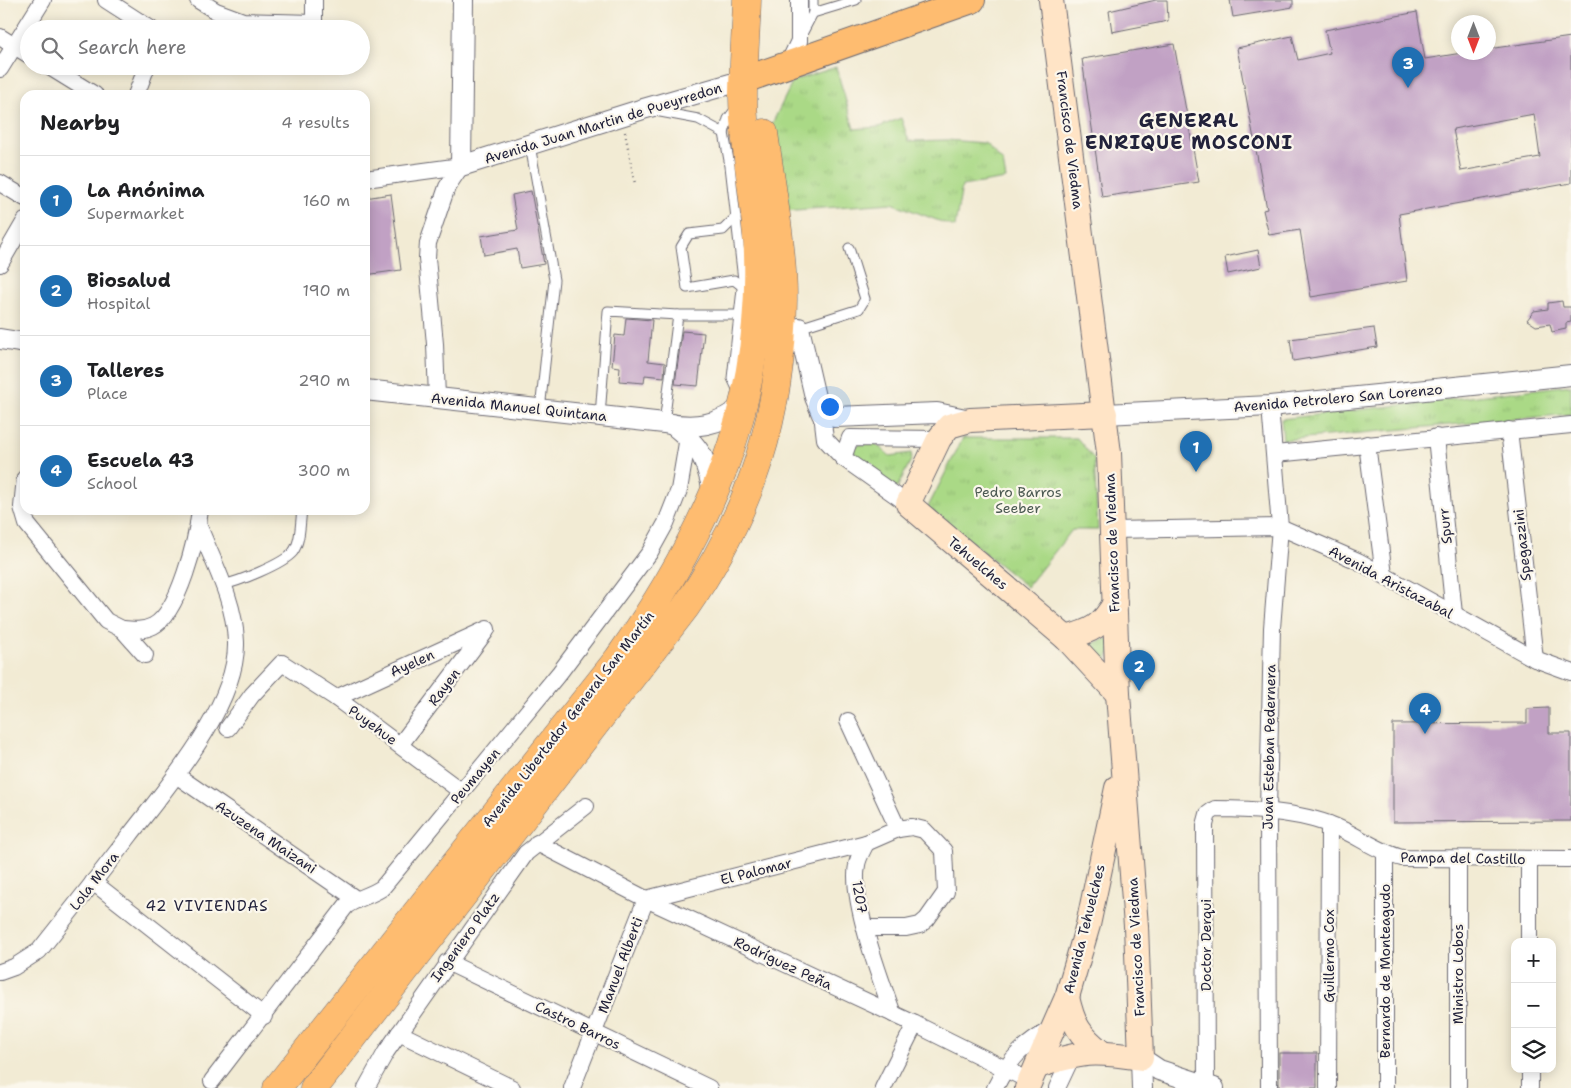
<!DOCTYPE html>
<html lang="en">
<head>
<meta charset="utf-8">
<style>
  body { margin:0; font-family:"Shantell Sans",sans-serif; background:#f6f6f6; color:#202124 }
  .controls { position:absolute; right:15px; bottom:15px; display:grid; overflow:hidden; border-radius:10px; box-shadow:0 2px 12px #0003 }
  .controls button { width:45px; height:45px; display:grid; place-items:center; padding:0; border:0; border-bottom:1px solid #e0e0e0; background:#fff; color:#202124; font:25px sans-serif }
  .compass { position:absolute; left:1451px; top:15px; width:45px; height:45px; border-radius:50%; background:#fff; box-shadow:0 2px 12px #0003; rotate:180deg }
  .you { position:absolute; left:829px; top:406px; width:18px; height:18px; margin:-12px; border:4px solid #fff; border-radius:50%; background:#1a73e8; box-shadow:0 0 0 8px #1a73e833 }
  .badge { display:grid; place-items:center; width:32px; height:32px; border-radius:50%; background:#1f6fb2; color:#fff; font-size:16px; font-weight:700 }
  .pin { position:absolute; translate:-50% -41px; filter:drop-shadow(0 1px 2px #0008) }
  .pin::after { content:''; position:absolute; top:26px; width:18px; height:15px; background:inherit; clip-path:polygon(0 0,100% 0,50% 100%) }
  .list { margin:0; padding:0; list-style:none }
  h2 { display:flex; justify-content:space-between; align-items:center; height:65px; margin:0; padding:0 20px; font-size:21px }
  h2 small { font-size:16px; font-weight:400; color:#757577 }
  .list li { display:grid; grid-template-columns:32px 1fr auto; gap:15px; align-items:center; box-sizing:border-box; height:90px; padding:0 20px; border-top:1px solid #e0e0e0 }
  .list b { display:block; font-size:19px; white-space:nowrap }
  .list p { margin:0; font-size:16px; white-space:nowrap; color:#757577 }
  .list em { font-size:16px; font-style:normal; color:#757577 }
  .icon { flex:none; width:28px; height:28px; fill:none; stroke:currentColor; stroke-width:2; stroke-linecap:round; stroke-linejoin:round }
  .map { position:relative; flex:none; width:1571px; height:1088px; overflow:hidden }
  .search { position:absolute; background:#fff; box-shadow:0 2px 12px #0003; left:20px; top:20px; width:350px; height:55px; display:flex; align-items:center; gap:12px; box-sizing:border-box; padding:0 18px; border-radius:28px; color:#757577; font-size:19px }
  .panel { position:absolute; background:#fff; box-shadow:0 2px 12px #0003; left:20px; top:90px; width:350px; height:425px; border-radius:15px }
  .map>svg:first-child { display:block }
  .park { fill:url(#park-tufts); stroke:#667e60 }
  .building { fill:#c1a1c4; fill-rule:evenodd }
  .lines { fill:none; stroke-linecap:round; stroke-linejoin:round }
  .service-casing { stroke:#6b6871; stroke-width:11 }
  .minor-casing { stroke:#6b6871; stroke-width:18 }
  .tertiary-casing { stroke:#6b6871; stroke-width:22 }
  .secondary-casing { stroke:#6b6871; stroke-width:26 }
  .primary-casing { stroke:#6b6871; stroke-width:28 }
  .trunk-casing { stroke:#6b6871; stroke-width:29 }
  .path { stroke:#6b6871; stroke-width:2.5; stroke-dasharray:1 4; stroke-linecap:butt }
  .service { stroke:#fff; stroke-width:9 }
  .minor { stroke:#fff; stroke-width:16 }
  .tertiary { stroke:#fff; stroke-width:20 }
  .secondary { stroke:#ffe4c6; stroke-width:24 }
  .primary { stroke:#febc70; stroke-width:26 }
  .trunk { stroke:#febc70; stroke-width:28 }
  .labels { text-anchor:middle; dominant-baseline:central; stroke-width:4.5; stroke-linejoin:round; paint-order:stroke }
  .street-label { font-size:14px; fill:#22223b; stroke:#fbf7ec }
  .park-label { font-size:14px; fill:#4b5952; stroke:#fbf7ec }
  .neighbourhood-label { font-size:15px; letter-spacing:1px; fill:#22223b; stroke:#fbf7ec }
  .district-label { font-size:19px; font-weight:bold; letter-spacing:1px; fill:#22223b; stroke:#fbf7ec }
</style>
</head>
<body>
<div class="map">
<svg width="1571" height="1088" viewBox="0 0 1571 1088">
  <defs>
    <pattern id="park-tufts" width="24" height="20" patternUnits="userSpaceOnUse" patternTransform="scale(1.25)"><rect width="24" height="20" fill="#aad986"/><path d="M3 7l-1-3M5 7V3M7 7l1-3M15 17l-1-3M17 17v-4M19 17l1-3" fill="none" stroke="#92ba75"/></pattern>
  </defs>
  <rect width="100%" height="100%" fill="#fbf7ec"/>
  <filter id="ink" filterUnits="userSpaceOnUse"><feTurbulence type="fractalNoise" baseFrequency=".02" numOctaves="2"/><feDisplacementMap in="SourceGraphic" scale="10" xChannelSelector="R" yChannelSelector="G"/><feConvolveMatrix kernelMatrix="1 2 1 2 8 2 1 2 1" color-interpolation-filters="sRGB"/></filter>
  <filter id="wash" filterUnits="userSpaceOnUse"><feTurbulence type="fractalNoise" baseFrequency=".0096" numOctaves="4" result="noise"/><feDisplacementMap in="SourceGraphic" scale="20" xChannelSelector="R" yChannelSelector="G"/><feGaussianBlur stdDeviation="1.12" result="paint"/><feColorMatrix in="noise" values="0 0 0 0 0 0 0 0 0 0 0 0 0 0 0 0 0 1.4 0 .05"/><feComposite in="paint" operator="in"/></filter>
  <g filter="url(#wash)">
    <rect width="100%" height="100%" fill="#f2ebd4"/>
    <g class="park">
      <path d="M836,67L854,129L879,127L901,118L909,141L947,140L985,143L1003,162L1006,179L962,186L955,227L892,203L782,211L771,126L793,81Z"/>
      <path d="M1571,385V414L1283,440L1281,419Z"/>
      <path d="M963,438H1077L1094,459L1098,530H1072L1027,587L928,507Z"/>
      <path d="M862,442L876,444L890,456L911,453L912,458L897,488L858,460L853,449Z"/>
      <path d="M1119,636L1106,661L1088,644Z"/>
    </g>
    <g id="blocks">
      <g class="building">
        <path d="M1156,0H1167L1168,21L1112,32L1109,11Z"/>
        <path d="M1230,0H1293V7L1233,17Z"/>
        <path d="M1417,12L1425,59L1468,52H1488V49L1571,37V183L1399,214L1407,281L1311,297L1300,230L1269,235L1263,210L1267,209L1237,48L1292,36L1298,60L1330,53L1325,30ZM1534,114L1540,157L1461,171L1453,129Z"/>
        <path d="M1174,44L1199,182L1102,197L1082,59Z"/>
        <path d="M531,191L544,264L520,268L517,249L484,255L481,236L518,230L512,195Z"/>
        <path d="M391,194L401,270L365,275V198Z"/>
        <path d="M1258,250L1261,267L1228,274L1225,257Z"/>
        <path d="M1562,301L1563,307H1571V322L1566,323V329L1552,332L1550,324L1536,326L1527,320L1534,311L1548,309V303Z"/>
        <path d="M626,318L652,320L648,361L665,363L664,377L645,375L644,383L619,381L620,367L612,366L615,335L624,336Z"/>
        <path d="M1374,328L1377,347L1293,361L1290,339Z"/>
        <path d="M682,331L704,333L698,386L675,384Z"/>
        <path d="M1549,708V733H1571V821L1393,822V724L1527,723V709Z"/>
        <rect x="1279" y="1053" width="38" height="35"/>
      </g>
    </g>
  </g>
  <g filter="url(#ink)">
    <use href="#blocks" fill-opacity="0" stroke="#6b6871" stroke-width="1"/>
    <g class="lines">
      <g class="service-casing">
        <g id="service">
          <path d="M813,13V0"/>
          <path d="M802,34L813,13L856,0"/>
          <path d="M655,111L698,119L724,133L730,166L743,280L732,378L738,391"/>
          <path d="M724,133L728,119L737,107"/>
          <path d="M530,145L554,280L540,410"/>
          <path d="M736,217L723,230L689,234L681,247L687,288L734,280L743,287"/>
          <path d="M799,328L859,309L865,299L849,248"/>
          <path d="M600,416L608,311L678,315H740"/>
          <path d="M664,423L678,315"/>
          <path d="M222,585C238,582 283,564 293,552C301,541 300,523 302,510"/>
        </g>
      </g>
      <g class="minor-casing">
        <g id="minor">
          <path d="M106,0L151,29"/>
          <path d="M198,0L216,11L243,21L314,23"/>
          <path d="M311,29L314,23V0"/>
          <path d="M0,37L29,55"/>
          <path d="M788,64L799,41V0"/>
          <path d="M48,66L95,95"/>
          <path d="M0,69L43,0"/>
          <path d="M136,95L147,66"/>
          <path d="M365,179L461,166"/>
          <path d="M0,183L25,198"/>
          <path d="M0,264L25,221"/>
          <path d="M437,398L435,344L427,258L428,243L447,187L461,166"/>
          <path d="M822,414L825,439L843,458L908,504"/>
          <path d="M1509,430L1535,659"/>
          <path d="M1436,437L1454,614"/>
          <path d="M1367,444L1384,575"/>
          <path d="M1275,454L1571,425"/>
          <path d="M843,458L850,438L939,439"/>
          <path d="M25,478L22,507L27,524L106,621L122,629L145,655"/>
          <path d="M1112,530L1280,527L1358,561L1535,659L1571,672"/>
          <path d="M122,629C133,630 143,631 153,626C179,613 197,538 200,510"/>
          <path d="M336,698L487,629"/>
          <path d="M228,728L252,695L282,663L336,698L462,792"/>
          <path d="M400,745L486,631"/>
          <path d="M176,775L356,899"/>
          <path d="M537,843L646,899L915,1024L1030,1081"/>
          <path d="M866,843C863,850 858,857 857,865C850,898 881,981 893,1014"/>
          <path d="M1529,859V942"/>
          <path d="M1458,860V1088"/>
          <path d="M93,882L264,1016"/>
          <path d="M646,899L866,843L898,829L848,721"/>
          <path d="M866,928H906L920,925L927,919L946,892L944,851L924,830L912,827L898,829"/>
          <path d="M447,962L709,1088"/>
          <path d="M0,972L14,967L39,951C70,912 100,874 130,835C167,787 238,705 236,642C235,601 213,562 198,524"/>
          <path d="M399,1033L512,1088"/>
          <path d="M1530,1069V1088"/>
          <path d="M212,1081L346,906C357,898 370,896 382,888L560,672L650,552L666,523L679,490L688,437"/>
          <path d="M1206,1084L1205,825L1208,814L1215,809C1250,809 1296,812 1329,824C1355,833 1375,851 1402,858L1571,859"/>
          <path d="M366,1088L386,1052L526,853L586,806"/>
          <path d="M572,1088L646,899"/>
          <path d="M883,1088L915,1024"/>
          <path d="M995,1088C1011,1056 1024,1045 1054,1027"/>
          <path d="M1057,1088L1073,1054"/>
          <path d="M1269,1088L1268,811L1272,628L1280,527L1270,406"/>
          <path d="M1328,1088L1329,824"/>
          <path d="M1385,1088V854"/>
        </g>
      </g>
      <g class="tertiary-casing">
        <g id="tertiary">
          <path d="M463,0L461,166L643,109L744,80"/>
          <path d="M799,328L815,397L822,414L835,417L937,413L970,420"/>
          <path d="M0,339L25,343"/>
          <path d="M365,390L664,423C694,429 720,426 743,405"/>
          <path d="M1105,414L1270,406L1571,375"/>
          <path d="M672,424C702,448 706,459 714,495"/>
          <path d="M1141,1058L1159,1070L1214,1088"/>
          <path d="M1141,1058L1142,1088"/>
        </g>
      </g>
      <g class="secondary-casing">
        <g id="secondary">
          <path d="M1105,414L970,420L949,426L939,439L908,504L1066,638L1118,694"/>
          <path d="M1066,638C1092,631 1102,626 1115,603"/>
          <path d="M1067,997C1073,1024 1079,1035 1101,1052"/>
          <path d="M1038,1066C1083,1051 1095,1051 1141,1058L1136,926L1118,694L1109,453L1051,0"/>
          <path d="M1027,1088L1067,997L1088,925L1117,788"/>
        </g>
      </g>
      <g class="primary-casing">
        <path id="primary" d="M744,80L972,0"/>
      </g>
      <g class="trunk-casing">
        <g id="trunk">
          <path d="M277,1088L618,659C708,532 763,412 758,253C756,201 744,150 743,98C743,66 746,33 747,0"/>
          <path d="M314,1088L685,608C751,513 782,415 783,299C783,247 771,185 764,133"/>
        </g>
      </g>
      <path class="path" d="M625,132L635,184"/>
      <use href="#service" class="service"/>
      <use href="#minor" class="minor"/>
      <use href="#tertiary" class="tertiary"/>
      <use href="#secondary" class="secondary"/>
      <use href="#primary" class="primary"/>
      <use href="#trunk" class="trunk"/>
    </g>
  </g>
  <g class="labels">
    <g class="street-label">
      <text transform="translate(603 123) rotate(-17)">Avenida Juan Martin de Pueyrredon</text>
      <text transform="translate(1070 140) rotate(83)">Francisco de Viedma</text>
      <text transform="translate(1338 398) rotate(-5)">Avenida Petrolero San Lorenzo</text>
      <text transform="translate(519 407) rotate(6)">Avenida Manuel Quintana</text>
      <text transform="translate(1445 526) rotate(-96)">Spurr</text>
      <text transform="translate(1112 543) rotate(-92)">Francisco de Viedma</text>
      <text transform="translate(1522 545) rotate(-96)">Spegazzini</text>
      <text transform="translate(978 563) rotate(40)">Tehuelches</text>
      <text transform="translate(1391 582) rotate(28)">Avenida Aristazabal</text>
      <text transform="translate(412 663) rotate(-24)">Ayelen</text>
      <text transform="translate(444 687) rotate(-53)">Rayen</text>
      <text transform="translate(568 719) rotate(-52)">Avenida Libertador General San Martín</text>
      <text transform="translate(373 725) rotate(36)">Puyehue</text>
      <text transform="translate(1269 747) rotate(-89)">Juan Esteban Pedernera</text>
      <text transform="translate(475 776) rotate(-50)">Peumayen</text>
      <text transform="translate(266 837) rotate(34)">Azuzena Maizani</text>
      <text transform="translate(1463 858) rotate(1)">Pampa del Castillo</text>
      <text transform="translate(756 871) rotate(-14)">El Palomar</text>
      <text transform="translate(94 881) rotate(-52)">Lola Mora</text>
      <text transform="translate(860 897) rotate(80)">1207</text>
      <text transform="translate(1084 929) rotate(-76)">Avenida Tehuelches</text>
      <text transform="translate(465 937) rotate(-54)">Ingeniero Platz</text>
      <text transform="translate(1206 945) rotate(-90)">Doctor Derqui</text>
      <text transform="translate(1136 947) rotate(-93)">Francisco de Viedma</text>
      <text transform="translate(1329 956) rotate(-90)">Guillermo Cox</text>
      <text transform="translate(783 963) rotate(25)">Rodríguez Peña</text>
      <text transform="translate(620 965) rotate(-69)">Manuel Alberti</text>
      <text transform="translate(1385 971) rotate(-90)">Bernardo de Monteagudo</text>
      <text transform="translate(1458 974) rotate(-90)">Ministro Lobos</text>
      <text transform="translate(578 1025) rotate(26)">Castro Barros</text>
    </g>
    <g class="park-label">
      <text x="1018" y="492">Pedro Barros<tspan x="1018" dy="16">Seeber</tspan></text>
    </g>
    <g class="neighbourhood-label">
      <text x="207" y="906">42 VIVIENDAS</text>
    </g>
    <g class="district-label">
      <text x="1189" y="120">GENERAL<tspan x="1189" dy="22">ENRIQUE MOSCONI</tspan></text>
    </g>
  </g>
</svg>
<div class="controls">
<button>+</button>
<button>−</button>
<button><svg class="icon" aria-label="layers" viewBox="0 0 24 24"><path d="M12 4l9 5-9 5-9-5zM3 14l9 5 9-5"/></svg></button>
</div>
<svg class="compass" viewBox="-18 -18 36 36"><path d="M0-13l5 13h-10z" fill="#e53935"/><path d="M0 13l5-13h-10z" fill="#757577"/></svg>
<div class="you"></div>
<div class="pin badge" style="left:1196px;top:472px">1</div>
<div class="pin badge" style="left:1139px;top:691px">2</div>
<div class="pin badge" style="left:1408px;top:88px">3</div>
<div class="pin badge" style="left:1425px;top:734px">4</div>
<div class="search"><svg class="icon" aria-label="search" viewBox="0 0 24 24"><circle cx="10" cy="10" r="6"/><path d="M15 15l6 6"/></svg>Search here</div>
<section class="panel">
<h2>Nearby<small>4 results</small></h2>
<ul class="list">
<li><span class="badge">1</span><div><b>La Anónima</b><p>Supermarket</p></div><em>160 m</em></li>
<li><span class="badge">2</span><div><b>Biosalud</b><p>Hospital</p></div><em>190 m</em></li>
<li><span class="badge">3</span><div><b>Talleres</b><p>Place</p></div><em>290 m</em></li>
<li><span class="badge">4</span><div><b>Escuela 43</b><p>School</p></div><em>300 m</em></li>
</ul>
</section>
</div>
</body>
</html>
